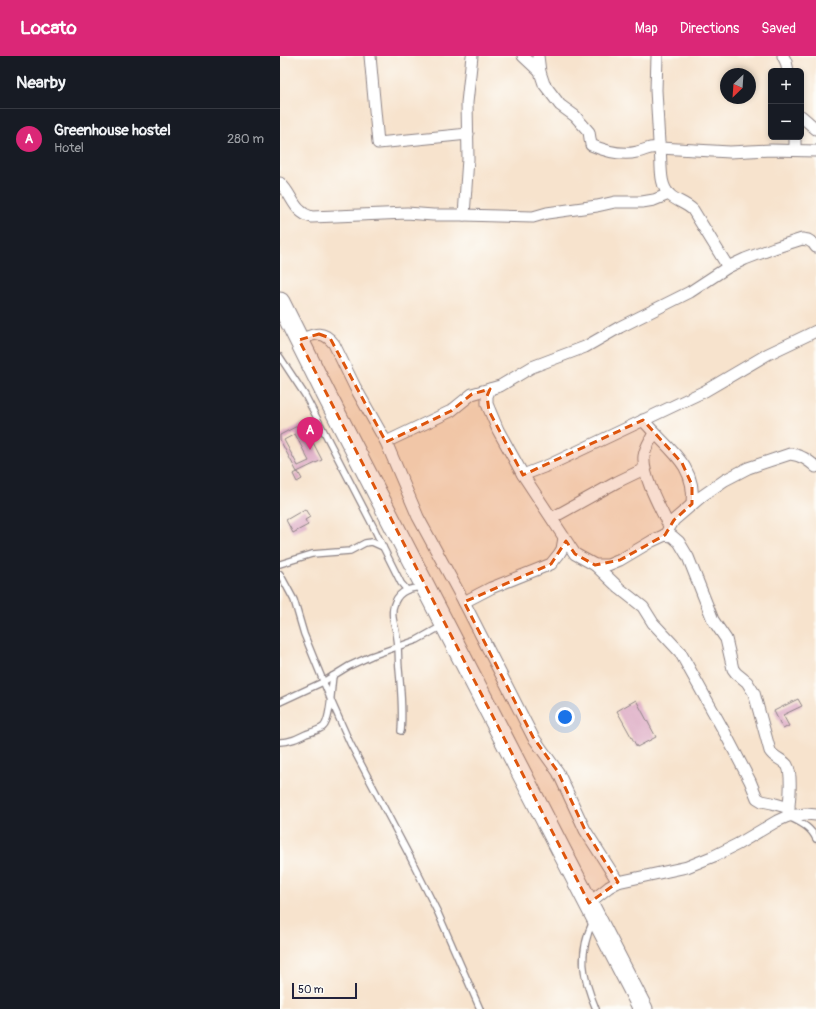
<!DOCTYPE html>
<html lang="en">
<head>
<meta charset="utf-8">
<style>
  body { margin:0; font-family:Pangolin,sans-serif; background:#20242c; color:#f1f3f6 }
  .controls { position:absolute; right:12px; top:12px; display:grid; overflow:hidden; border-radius:6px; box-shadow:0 2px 6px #0003 }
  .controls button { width:36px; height:36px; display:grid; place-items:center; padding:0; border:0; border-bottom:1px solid #363941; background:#171b24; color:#f1f3f6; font:20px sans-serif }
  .compass { position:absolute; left:440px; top:12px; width:36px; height:36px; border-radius:50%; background:#171b24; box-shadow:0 2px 6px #0003; rotate:205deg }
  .scale { position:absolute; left:12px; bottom:10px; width:65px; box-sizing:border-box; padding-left:4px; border:2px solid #22223b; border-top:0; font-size:11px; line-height:14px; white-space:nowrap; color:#22223b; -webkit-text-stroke:3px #fdfcf7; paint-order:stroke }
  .you { position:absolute; left:285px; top:661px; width:14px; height:14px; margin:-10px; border:3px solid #fff; border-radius:50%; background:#1a73e8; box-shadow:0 0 0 6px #1a73e833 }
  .badge { display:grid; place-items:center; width:26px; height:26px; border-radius:50%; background:#db2777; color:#fff; font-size:13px; font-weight:700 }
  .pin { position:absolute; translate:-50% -33px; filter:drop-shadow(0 1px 2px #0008) }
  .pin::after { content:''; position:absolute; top:21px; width:14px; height:12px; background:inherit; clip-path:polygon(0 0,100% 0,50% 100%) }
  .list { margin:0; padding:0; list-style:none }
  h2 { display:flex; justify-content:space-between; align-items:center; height:52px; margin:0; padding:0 16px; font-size:17px }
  h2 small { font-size:13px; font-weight:400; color:#9ea1a6 }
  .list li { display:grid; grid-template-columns:26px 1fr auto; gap:12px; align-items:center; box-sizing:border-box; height:60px; padding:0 16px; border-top:1px solid #363941 }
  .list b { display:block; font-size:15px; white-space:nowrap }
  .list p { margin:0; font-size:13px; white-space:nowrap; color:#9ea1a6 }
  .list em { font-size:13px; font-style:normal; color:#9ea1a6 }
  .map { position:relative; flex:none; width:536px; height:953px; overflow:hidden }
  header { display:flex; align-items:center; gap:24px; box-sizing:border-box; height:56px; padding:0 20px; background:#db2777; color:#fff }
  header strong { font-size:19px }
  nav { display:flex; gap:22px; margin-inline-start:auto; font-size:14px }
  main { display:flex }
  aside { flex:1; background:#171b24 }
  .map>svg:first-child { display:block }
  .building { fill:#dca7c2; fill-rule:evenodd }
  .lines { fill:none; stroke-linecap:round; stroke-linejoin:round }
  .lane-casing { stroke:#8c8284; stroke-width:8 }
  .street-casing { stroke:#8c8284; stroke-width:13 }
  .highway-casing { stroke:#8c8284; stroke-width:21 }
  .lane { stroke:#fff; stroke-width:5.5 }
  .street { stroke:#fff; stroke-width:11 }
  .highway { stroke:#fff; stroke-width:19 }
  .marked { fill:#de560e; fill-opacity:0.2; stroke:#de560e; stroke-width:3; stroke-dasharray:8 5; stroke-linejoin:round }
</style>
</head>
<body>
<header>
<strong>Locato</strong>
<nav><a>Map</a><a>Directions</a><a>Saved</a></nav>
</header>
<main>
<aside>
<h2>Nearby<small></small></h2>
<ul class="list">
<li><span class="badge">A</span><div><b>Greenhouse hostel</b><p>Hotel</p></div><em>280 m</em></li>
</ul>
</aside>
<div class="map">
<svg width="536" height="953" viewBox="0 0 536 953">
  <rect width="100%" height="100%" fill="#fdfcf7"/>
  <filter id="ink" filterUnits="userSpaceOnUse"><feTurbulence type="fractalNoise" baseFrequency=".025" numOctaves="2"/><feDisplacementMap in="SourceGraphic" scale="8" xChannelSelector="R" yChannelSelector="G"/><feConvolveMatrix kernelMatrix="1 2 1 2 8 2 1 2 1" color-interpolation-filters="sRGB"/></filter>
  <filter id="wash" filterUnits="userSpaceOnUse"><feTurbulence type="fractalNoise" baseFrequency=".012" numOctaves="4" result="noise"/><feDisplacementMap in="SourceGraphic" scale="16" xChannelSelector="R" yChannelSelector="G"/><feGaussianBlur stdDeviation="0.9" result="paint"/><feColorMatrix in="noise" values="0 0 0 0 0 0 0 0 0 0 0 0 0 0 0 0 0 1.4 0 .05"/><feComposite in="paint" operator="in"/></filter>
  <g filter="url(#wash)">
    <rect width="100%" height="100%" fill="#f7e3cd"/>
    <g id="blocks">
      <g class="building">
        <path d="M23,367L42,404L17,416L0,384V379ZM15,378L29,405L18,410L4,384Z"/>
        <path d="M18,416L22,423L17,426L13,418Z"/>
        <path d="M25,453L30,461L25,464L28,469L13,477L6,464Z"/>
        <path d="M518,643L522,650L503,659L509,670L503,673L494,655Z"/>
        <path d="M356,644L376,681L357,691L337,655Z"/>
      </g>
    </g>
  </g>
  <g filter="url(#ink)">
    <use href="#blocks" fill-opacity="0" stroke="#8c8284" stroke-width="1"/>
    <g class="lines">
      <g class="lane-casing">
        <g id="lane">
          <path d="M0,301L25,339L93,470L103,491"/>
          <path d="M0,508L32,498L70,495L85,487L92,486L103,491L121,527L127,534"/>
          <path d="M0,518L14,544L24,578L50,642L70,687L129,799L158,857L200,953"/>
          <path d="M0,646L43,626L69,610L91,600L137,584L162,570"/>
          <path d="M121,675C123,654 121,634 119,613C118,603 119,593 117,582C116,570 109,559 115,546C120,534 131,532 143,531"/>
          <path d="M0,686C10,686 18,682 26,678C32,676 39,674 43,671C51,664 51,632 53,620"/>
          <path d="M511,762C521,767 531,771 536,783"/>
          <path d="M313,865C298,898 302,920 316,953"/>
        </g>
      </g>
      <g class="street-casing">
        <g id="street">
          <path d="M90,0L98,87L188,78"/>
          <path d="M243,0L260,16"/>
          <path d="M258,0L260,16L264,28L280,49L295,60L309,76L311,89C325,95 341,100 357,96C367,94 369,90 380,92L450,96L491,94L536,95"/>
          <path d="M377,0L376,34L379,87C383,102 377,128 390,139C396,145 406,147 413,154L448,211"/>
          <path d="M503,0L506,6L508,15"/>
          <path d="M521,60L536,73"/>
          <path d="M515,81V93"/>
          <path d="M0,127C13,139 13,156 32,161L127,157L153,159H184L188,103L187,47L192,0"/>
          <path d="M184,159L253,161L267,157L317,150L335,146H362L374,144L389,138"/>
          <path d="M19,284C34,278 43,273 54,288L75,331L106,386L138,461L184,546L253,681L278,716L305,774L338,826"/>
          <path d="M210,333L207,340V348L218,374L243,419L295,498L315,509H328L340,504L372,485L385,479L392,480L399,486L408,501L433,564L446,583L453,613L456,617L467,626L474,637L490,695C494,702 502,703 507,709C513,718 509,749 508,760"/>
          <path d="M363,364C386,392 417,408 412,448"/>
          <path d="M374,377C370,385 365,392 364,400C362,420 380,452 389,470"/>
          <path d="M106,386L171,355L192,338L220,330L252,311L305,291L340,271L410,236L448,211L465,203L494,192L522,183L528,184L533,187L536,191"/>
          <path d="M243,419L269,409L425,335L488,298L536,275"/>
          <path d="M272,462L337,426L364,413"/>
          <path d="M385,479L394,464L422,440L445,424L468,412L510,398C521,399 528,404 536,411"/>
          <path d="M315,509L339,532L363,551L373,567L400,596L445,677L470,725L477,742L482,745L492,747L509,752"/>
          <path d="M184,546L211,532L271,508L279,498L282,493L284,482"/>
          <path d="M309,847L329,831L338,826L407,811L434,800L458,788L497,765L508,760L526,758L536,759"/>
        </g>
      </g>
      <g class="highway-casing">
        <path id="highway" d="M0,246L46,338L363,953"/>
      </g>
      <use href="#lane" class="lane"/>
      <use href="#street" class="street"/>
      <use href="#highway" class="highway"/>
    </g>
  </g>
  <path class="marked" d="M39,278L50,282L106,386L171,355L192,338L210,333L207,340L209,355L243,419L363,364L402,407L412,429V448L394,464L385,479L340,504L315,509L295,498L286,485L271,508L184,546L253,681L278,716L305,774L338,826L309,847L19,284Z"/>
</svg>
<div class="controls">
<button>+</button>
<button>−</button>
</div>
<svg class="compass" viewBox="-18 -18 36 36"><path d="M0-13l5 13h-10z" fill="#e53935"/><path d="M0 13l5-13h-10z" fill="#9ea1a6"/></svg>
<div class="scale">50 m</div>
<div class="you"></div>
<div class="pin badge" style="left:30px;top:394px">A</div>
</div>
</main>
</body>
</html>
